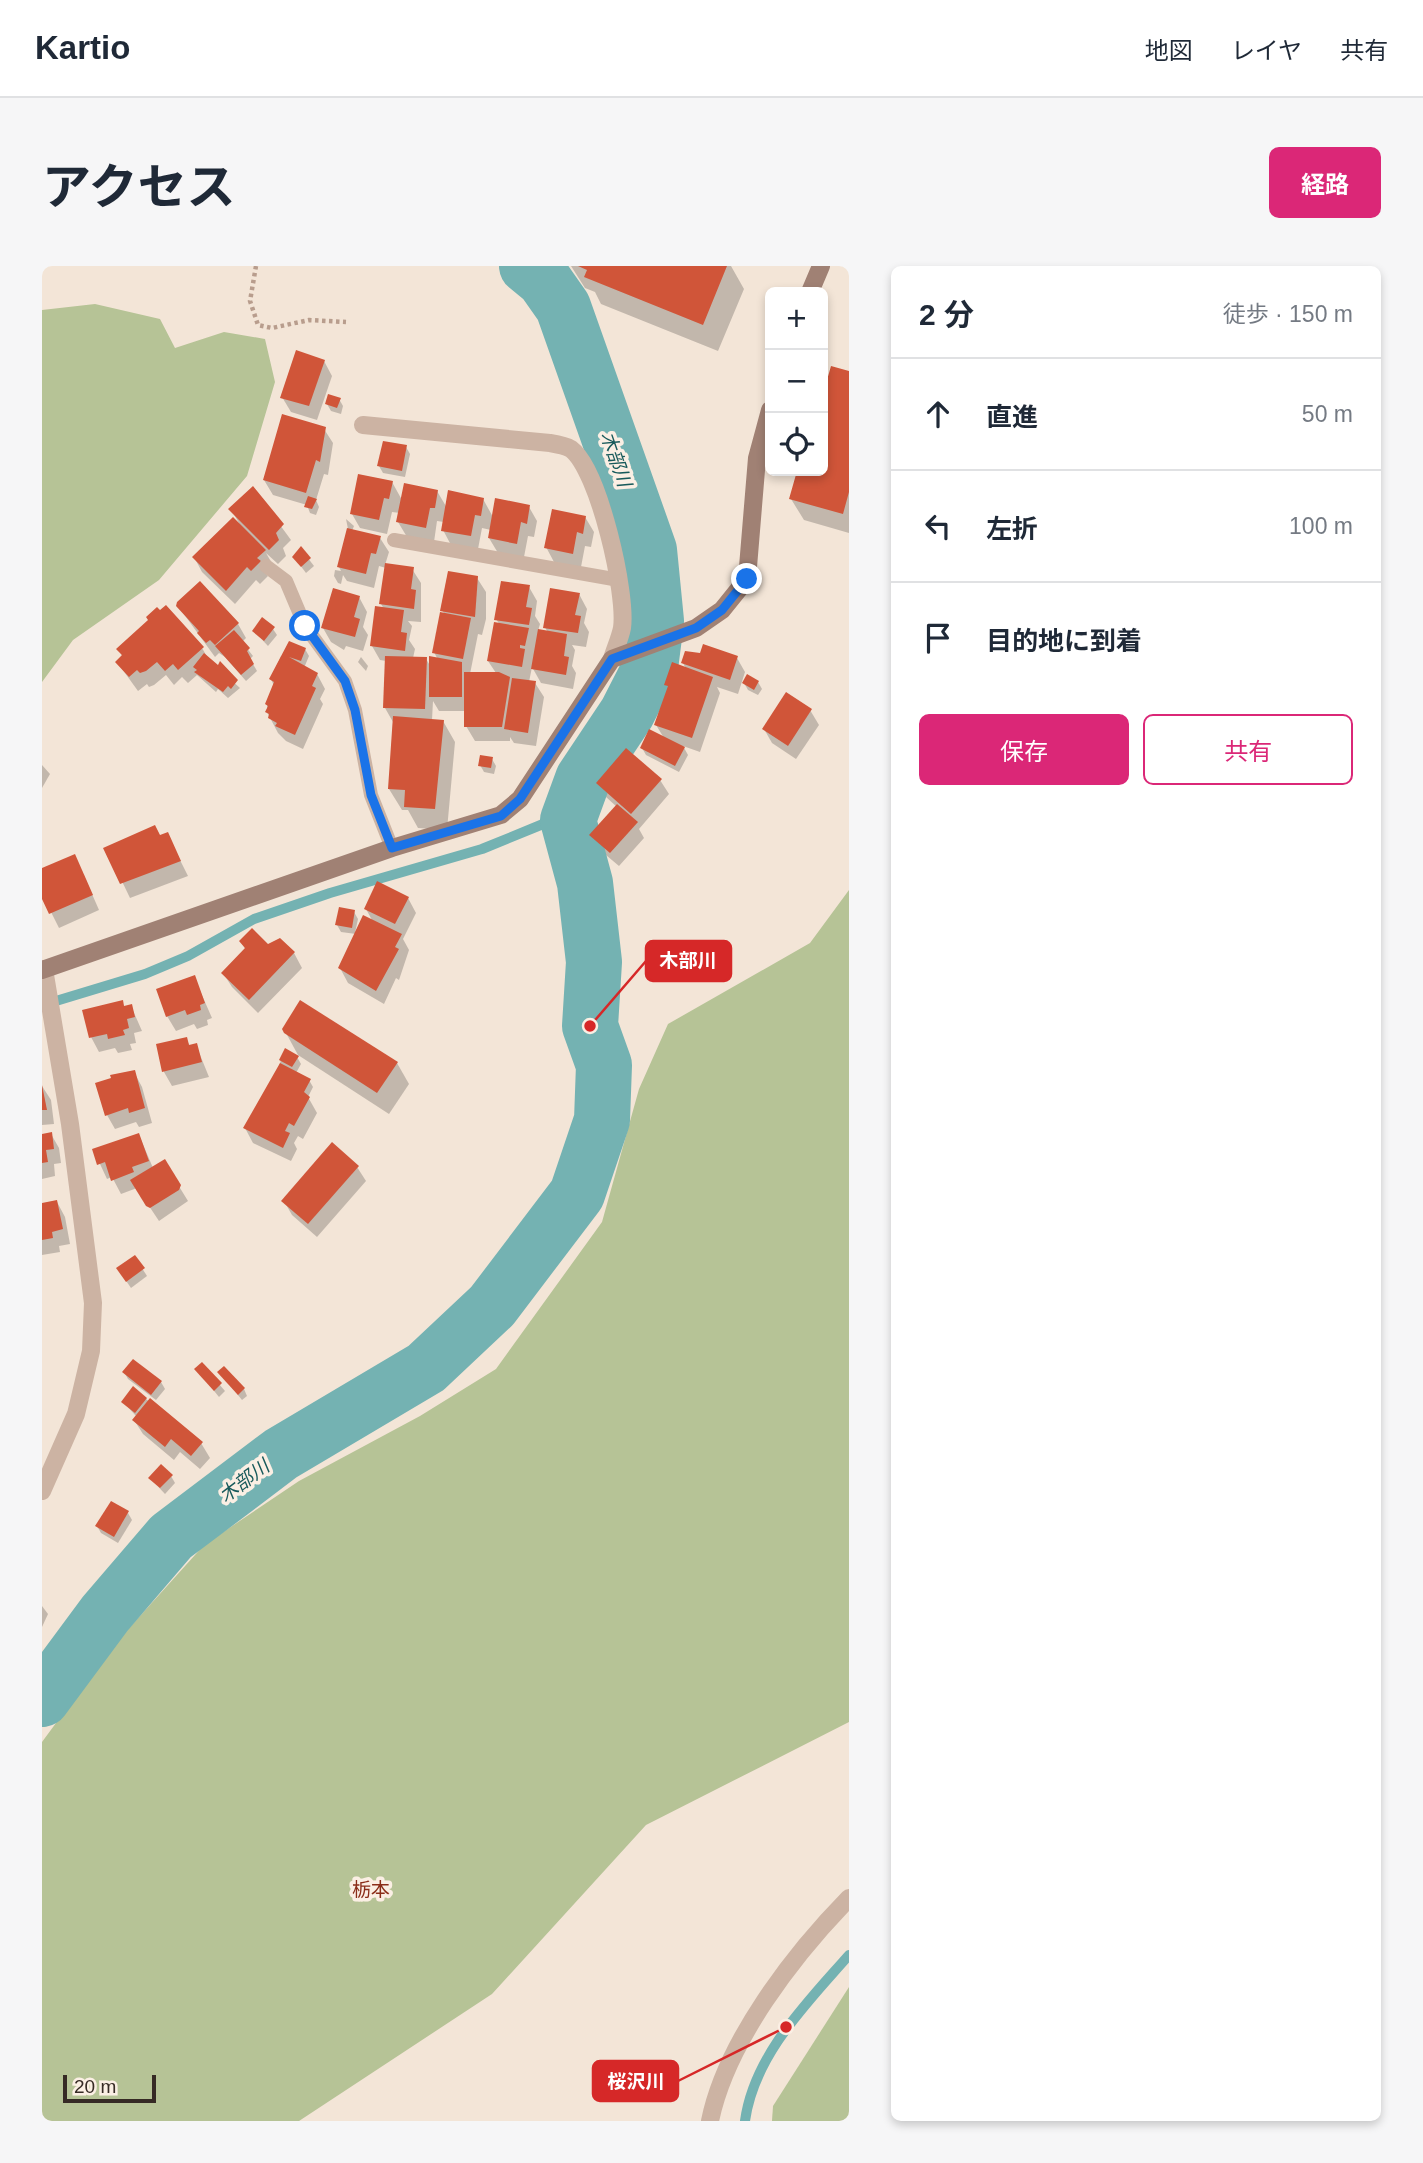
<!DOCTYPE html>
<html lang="ja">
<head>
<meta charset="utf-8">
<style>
  body { margin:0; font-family:Helvetica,"Noto Sans JP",sans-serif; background:#f6f6f7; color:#1f2937 }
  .controls { position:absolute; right:21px; top:21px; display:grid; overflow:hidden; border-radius:10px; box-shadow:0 4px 10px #0003 }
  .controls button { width:63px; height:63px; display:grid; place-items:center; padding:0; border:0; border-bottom:2px solid #e0e1e3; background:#fff; color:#1f2937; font:35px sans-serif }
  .scale { position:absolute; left:21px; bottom:18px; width:93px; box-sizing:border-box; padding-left:7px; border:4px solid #362a25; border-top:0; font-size:19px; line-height:24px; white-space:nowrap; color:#362a25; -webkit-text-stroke:5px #fbefe4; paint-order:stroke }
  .stop { position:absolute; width:21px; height:21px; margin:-16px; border:5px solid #1a73e8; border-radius:50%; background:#fff }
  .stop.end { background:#1a73e8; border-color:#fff; box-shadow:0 2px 7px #0008 }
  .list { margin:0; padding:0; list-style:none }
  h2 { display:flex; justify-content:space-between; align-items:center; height:91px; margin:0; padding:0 28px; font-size:30px }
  h2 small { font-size:23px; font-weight:400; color:#747a83 }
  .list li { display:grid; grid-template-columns:46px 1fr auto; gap:21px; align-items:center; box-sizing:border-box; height:112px; padding:0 28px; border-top:2px solid #e0e1e3 }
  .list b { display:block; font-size:26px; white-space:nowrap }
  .list em { font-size:23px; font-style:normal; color:#747a83 }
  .actions { display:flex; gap:14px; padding:21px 28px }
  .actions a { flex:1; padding:16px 0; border:2px solid #db2777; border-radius:10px; text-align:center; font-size:24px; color:#db2777 }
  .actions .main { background:#db2777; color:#fff }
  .icon { flex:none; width:38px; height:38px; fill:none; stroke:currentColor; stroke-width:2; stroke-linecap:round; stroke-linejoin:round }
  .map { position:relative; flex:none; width:807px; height:1855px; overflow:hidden; border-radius:10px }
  header { display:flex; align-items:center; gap:42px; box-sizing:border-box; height:98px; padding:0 35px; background:#fff; border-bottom:2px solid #e0e1e3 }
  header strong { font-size:33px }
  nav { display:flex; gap:38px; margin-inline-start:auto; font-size:24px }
  .intro { display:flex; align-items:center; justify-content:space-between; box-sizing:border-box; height:168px; padding:0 42px }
  h1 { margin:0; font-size:49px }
  .button { padding:18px 32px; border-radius:10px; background:#db2777; color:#fff; font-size:24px; font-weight:700 }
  main { display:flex; gap:42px; padding:0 42px }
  aside { flex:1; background:#fff; border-radius:10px; box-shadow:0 4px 10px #0003 }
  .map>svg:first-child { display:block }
  .green { fill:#b6c396 }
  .shadow { fill:#0003 }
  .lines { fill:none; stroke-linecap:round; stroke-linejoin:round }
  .stream { stroke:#74b2b2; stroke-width:10 }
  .river { stroke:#74b2b2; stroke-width:56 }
  .building { fill:#d05539 }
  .path { stroke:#b89d8d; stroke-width:4.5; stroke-dasharray:3.5 3.5; stroke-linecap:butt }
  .lane { stroke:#ccb3a3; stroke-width:14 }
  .street { stroke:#ccb3a3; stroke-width:18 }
  .secondary { stroke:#a08174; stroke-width:18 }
  .route { stroke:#1a73e8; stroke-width:9 }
  .labels { text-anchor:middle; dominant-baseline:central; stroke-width:7; stroke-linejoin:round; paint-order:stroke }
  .water-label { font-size:19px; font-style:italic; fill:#185a5b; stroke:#fbefe4 }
  .neighbourhood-label { font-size:19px; fill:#8b2d18; stroke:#fbefe4 }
  .leader { fill:none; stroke:#d62828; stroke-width:2.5 }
  .callout-dot { fill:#d62828; stroke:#fbefe4; stroke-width:2.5 }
  .callout { fill:#d62828; stroke:#d62828; stroke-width:2.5 }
  .callout-label { font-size:19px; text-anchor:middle; font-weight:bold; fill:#fff }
</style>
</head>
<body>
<header>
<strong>Kartio</strong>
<nav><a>地図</a><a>レイヤ</a><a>共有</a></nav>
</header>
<div class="intro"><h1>アクセス</h1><a class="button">経路</a></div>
<main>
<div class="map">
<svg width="807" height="1855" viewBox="0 0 807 1855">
  <rect width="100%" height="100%" fill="#f3e5d7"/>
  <g class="green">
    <path d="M53,38L118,53L133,82L182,66L223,73L233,116L205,210L117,314L31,374L0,416V44Z"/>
    <path d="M807,624V1456L604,1559L450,1728L257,1855H0V1476L70,1381L162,1279L257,1215L378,1150L454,1103L560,956L597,823L626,758L768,677Z"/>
    <path d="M807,1721V1855H730L731,1840Z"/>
  </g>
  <g class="shadow">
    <path d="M529,0H689L702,23L676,85L559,38L553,26L543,22Z"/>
    <path d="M282,95L290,110L275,154L249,146L240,131Z"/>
    <path d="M790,102L807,107V267L762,254L749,233L756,205H781V135Z"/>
    <path d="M297,133L301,140L299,148L289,145L285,138Z"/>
    <path d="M282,163L291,177L286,209L282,208L274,234L277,241L274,249L268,247L265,239L231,229L222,214Z"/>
    <path d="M364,181L368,188L363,211L341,207L337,200Z"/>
    <path d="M350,216L360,234L395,225L405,242L441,233L451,251L487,241L495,255L492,271L486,270L482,291L456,287L447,272L449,264L440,262L436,283L409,279L401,264L402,256L395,255L392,276L365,271L356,256L358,247L350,246L345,268L318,262L310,248Z"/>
    <path d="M211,222L249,274L241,282L244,290L236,298L224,287L231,299L223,307L226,310L218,318L214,314L193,338L160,306L152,291L198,259L189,243Z"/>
    <path d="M543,251L552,266L549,281L543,280L539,301L512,296L504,281Z"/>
    <path d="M304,253L312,260L310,265L338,272L347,286L343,299L370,303L379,317V356L366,355L370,360L367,374L373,383L371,392L384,393L389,401L396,394L392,386L403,349L400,344L435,312L444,326V353L440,369L436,368L428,408L454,407L446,395L458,359L454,353L487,321L495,335L493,350L498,358L496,365L506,367L503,361L537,328L545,343L542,357L547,366L544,381L530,379L533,384L530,400L534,407L531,423L499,417L490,401L487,416L493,417L502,431L494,480L472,477L468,471V475H433L424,460V445H397L391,435L390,454L401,455L413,476L405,564L376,562L366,544H360L347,523L351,456L343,442L344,395L338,394L330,380L342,343L339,338L344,302L337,300L332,322L305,315L301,309L299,318L296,317L292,310L293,304L299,305L297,301L306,263Z"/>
    <path d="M259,283L272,300L264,307L252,291Z"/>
    <path d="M317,331L325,346L321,361L326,369L321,385L304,380L302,384L289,376L281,362Z"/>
    <path d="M136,340L196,358L204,372L200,376L211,390L208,393L215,405L204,415L183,391L177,387L173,391Z"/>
    <path d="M231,363L235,369L226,380L212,365Z"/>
    <path d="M160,382L167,394L198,422L186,432L176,423L174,426L155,409L146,417L140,411L132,419L124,409L112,419L107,421L105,418L96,425L75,396L81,391L76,383Z"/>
    <path d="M263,383L267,390L262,402L275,408L283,423L278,433L281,438L261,483L244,475L236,467L225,446V438L232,420L229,413L239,390L247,394L243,388Z"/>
    <path d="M319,391L326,400L324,405L316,396Z"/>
    <path d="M695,392L703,406L696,428L675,421L678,427L658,486L641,480L646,489L637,506L604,489L600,482L622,472L614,459L626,423L624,418L644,403L641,397Z"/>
    <path d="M716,416L720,423L716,429L706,424L702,417Z"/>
    <path d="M768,444L777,459L754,493L730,477L722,463Z"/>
    <path d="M450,493L454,500L452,508L442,506L438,499Z"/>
    <path d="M0,499L8,508L0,522Z"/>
    <path d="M618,514L627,528L597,563L602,572L577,600L558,584L550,570L575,541L564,531L556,517Z"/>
    <path d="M125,568L146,610L88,632L64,582Z"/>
    <path d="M0,604L40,605L57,644L17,662L0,628Z"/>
    <path d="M366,632L374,647L361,673L367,684L357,714L354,712L342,738L306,717L298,702L314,668L299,666L295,659L312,646L316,653L313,667L331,656L324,643Z"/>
    <path d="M238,674L252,687L260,702L216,747L190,721L181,707L204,684L199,676L226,680Z"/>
    <path d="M152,711L170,752L165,754L166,759L155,763L152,758L134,765L125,750Z"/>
    <path d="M80,736L83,742L89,740L100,765L92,767L94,777L88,778L90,784L76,787L73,782L57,786L49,771Z"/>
    <path d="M244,767L355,797L367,818L347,848L256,789Z"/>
    <path d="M144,773L148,780L154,779L167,811L130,820L122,806L116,780Z"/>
    <path d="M255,791L259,798L254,807L267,814L271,821L266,831L275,847L261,873L256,870L252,877L255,883L249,895L211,877L203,862L234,809L239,794Z"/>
    <path d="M92,806L100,821L110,857L97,861L94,856L73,863L65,849Z"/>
    <path d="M0,820L9,834L12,858L0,859Z"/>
    <path d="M9,868L17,882L19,897L12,898L13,910L0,913V869Z"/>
    <path d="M97,869L111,902L122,896L146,935L117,955L95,922L79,928L70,911L65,913L52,885Z"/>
    <path d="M315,901L324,915L275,971L250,949L242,935Z"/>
    <path d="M15,936L23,951L28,978L17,980L18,986L0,989V939Z"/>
    <path d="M93,991L105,1010L89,1022L80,1009Z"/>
    <path d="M160,1098L183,1125L177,1131L155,1104Z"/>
    <path d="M82,1106L119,1116L123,1123L114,1134L86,1113Z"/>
    <path d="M177,1106L202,1123L205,1130L200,1134Z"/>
    <path d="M104,1133L159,1177L168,1192L158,1203L138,1186L132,1194L101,1168L92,1154L95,1151L81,1136Z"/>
    <path d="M129,1210L133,1217L123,1228L108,1212Z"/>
    <path d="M86,1247L90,1254L76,1277L59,1267L55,1260Z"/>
    <path d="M0,1340L6,1348L0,1361Z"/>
  </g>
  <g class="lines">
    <g class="stream">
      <path d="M4,738L103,708L146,690L212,653L288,627L440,583L506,556L526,554"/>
      <path d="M703,1855C712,1789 765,1737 807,1689"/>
    </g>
    <path class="river" d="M0,1433L63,1348L129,1271L239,1188L384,1102L450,1040L535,928L560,854L562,799L548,760L552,696L543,617L526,554L541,513L585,447L608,402L614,355L607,284L521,41L502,14L485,0"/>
  </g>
  <g class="building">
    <path d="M536,0H685L661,59L542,11L545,4Z"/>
    <path d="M254,84L283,94L267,140L238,132Z"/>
    <path d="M789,100L807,105V226L801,248L747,233L755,205H781V128Z"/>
    <path d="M286,128L299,132L295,142L283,138Z"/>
    <path d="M240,148L284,161L278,196L274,194L264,227L221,214Z"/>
    <path d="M341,175L365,179L360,205L335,200Z"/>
    <path d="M316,208L351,215L347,233L342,232L337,254L308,248Z"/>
    <path d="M362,217L396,224L393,242H388L384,262L354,256Z"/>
    <path d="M211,220L242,258L234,267L237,274L227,284L186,243Z"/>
    <path d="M406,224L442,232L439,250L433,249L429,270L399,265Z"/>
    <path d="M266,230L275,233L270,243L262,241Z"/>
    <path d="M453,232L488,239L485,258L479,256L475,278L446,272Z"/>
    <path d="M510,243L544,250L541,268L535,266L531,288L502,282Z"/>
    <path d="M191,251L224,284L215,292L219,295L209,305L205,301L184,325L150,291Z"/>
    <path d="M305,262L339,270L334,288L329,287L324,308L295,301Z"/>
    <path d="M259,280L269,292L259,301L250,291Z"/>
    <path d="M343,297L372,301L369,323L374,324L372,343L337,338Z"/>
    <path d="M406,305L436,310L433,351L398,345Z"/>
    <path d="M158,315L197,357L173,379L168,374L164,377L155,367L157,365L134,340L135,336Z"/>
    <path d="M459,315L488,319L484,341L490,342L487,359L452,354Z"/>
    <path d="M291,322L318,330L312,351L318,353L313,371L279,362Z"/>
    <path d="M508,322L538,327L533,349L539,350L536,367L501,362Z"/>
    <path d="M124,339L162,381L136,404L131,398L123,405L115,396L104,405L98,407L95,404L87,411L73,396L80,389L74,383L106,354L104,351L115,341L118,344Z"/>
    <path d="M333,340L362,344L359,366L365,367L363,385L328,380Z"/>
    <path d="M398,346L429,352L421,393L390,387Z"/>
    <path d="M220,351L233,361L222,375L210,365Z"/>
    <path d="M452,356L487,362L483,380L478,379V382L483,383L480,401L445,395Z"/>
    <path d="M496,363L525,368L522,390L527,391L524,409L489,403Z"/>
    <path d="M192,364L208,382L205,385L212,398L199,409L173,380Z"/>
    <path d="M247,375L264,382L259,395L247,391L276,407L270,420L274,422L253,469L233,460L235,457L226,452L227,448L223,446L226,440L223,438L232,416L227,413Z"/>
    <path d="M661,378L696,390L688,414L639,397L643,385L658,387Z"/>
    <path d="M162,387L176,399L178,395L196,414L189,423L186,420L181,426L152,406L155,404L151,401Z"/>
    <path d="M343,390L385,391L383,443L341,442Z"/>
    <path d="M387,390L420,396V431H387Z"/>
    <path d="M630,396L671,411L650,472L612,459L626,420L622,419Z"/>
    <path d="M422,406H457L468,411L460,461H422Z"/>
    <path d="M705,408L717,415L712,424L700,417Z"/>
    <path d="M470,412L494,415L486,467L462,463Z"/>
    <path d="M744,426L770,443L746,480L720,463Z"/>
    <path d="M351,450L402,454L393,543L362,541L363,524L346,523Z"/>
    <path d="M607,463L643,481L633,500L598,482Z"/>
    <path d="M584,482L620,513L589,548L554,517Z"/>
    <path d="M438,489L451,491L449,502L436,500Z"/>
    <path d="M575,538L596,556L568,587L547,569Z"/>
    <path d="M113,559L118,569L126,566L139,595L78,618L61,582Z"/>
    <path d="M33,588L51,629L7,648L0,633V602Z"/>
    <path d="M335,615L367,631L353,658L322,643Z"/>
    <path d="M297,641L313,644L310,662L293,659Z"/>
    <path d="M321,649L360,668L353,681L357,683L334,725L296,702Z"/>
    <path d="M210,662L226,678L238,672L253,686L207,734L179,707L203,682L197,675Z"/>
    <path d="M153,709L163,737L158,739L159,744L145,749L143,744L124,751L114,723Z"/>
    <path d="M81,734L82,740L90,738L93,751L85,753L87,762L81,764L83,769L66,773L65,768L47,772L40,744Z"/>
    <path d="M258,734L356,796L335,827L242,767L240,763Z"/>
    <path d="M145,771L147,779L155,777L160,796L120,806L114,778Z"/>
    <path d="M243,782L257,790L250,801L237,794Z"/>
    <path d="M238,797L269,813L262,826L268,831L252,860L247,857L243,865L248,867L241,882L201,862Z"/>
    <path d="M93,804L103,842L87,847L86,842L63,850L53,817L69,812L68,809Z"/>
    <path d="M0,819L5,844H0Z"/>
    <path d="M10,866L12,883L4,884L6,896L0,897V868Z"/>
    <path d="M97,867L107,895L90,901L92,906L69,915L63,896L55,899L50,883Z"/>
    <path d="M290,876L317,900L266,958L239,935Z"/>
    <path d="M123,893L139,919L137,924L108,942L104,940L88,914Z"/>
    <path d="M15,934L21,963L10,966L11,972L0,974V937Z"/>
    <path d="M93,989L103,1002L84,1016L74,1002Z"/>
    <path d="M91,1093L120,1115L109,1129L80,1106Z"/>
    <path d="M160,1096L180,1117L172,1125L152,1103Z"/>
    <path d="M182,1100L203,1122L196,1129L175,1106Z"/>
    <path d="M91,1120L105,1132L93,1147L79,1136Z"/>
    <path d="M108,1132L161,1176L149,1190L129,1173L123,1181L90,1154Z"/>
    <path d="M119,1198L131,1209L118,1222L106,1212Z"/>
    <path d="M69,1235L87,1245L72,1271L53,1260Z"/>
  </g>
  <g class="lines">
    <path class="path" d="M214,0L208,35L216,59L230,62L267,54L304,56"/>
    <g class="lane">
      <path d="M352,274L577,314"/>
      <path d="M224,300L244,315L263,360L303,415L313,444L329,529L350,582"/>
    </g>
    <g class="street">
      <path d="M321,159L508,177C514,178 524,180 529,183C557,204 585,328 580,362C578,372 573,383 570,393"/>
      <path d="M0,1225L34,1148L49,1085L51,1037L28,858L2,703"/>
      <path d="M668,1855C684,1776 752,1688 807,1632"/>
    </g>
    <g class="secondary">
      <path d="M768,26L779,0"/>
      <path d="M0,704L350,582L459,549L478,533L570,393L654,362L680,344L705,313L715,192L728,144"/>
    </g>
  </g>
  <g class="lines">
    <path class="route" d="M263,360L303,415L313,444L329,529L350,582L459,550L478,533L570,393L654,362L680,344L705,313"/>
  </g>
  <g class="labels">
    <g class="water-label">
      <text transform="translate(574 193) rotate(71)">木部川</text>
      <text transform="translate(202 1215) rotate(-37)">木部川</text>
    </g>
    <g class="neighbourhood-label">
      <text x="329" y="1623">栃本</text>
    </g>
  </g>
  <path class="leader" d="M548 760L604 695M744 1761L636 1815"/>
  <g class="callout-dot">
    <circle cx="548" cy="760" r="7"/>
    <circle cx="744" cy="1761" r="7"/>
  </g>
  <g class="callout">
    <rect x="604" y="675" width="85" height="40" rx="7"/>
    <rect x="551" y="1795" width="85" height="40" rx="7"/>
  </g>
  <g class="callout-label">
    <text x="646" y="701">木部川</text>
    <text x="594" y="1822">桜沢川</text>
  </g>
</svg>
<div class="controls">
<button>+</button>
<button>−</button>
<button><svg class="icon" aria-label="locate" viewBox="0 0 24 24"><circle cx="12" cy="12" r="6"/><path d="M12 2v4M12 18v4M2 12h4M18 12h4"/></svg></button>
</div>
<div class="scale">20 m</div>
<div class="stop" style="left:263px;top:360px"></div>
<div class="stop end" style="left:705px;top:313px"></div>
</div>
<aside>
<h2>2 分<small>徒歩 · 150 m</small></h2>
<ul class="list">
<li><svg class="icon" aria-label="ahead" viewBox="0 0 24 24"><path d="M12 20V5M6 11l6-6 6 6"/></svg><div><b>直進</b></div><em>50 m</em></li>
<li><svg class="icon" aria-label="left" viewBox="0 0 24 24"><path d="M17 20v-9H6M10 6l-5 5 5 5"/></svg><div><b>左折</b></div><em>100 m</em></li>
<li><svg class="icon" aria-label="arrive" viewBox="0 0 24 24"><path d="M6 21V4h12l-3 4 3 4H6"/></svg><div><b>目的地に到着</b></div></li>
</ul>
<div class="actions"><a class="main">保存</a><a>共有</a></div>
</aside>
</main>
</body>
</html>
